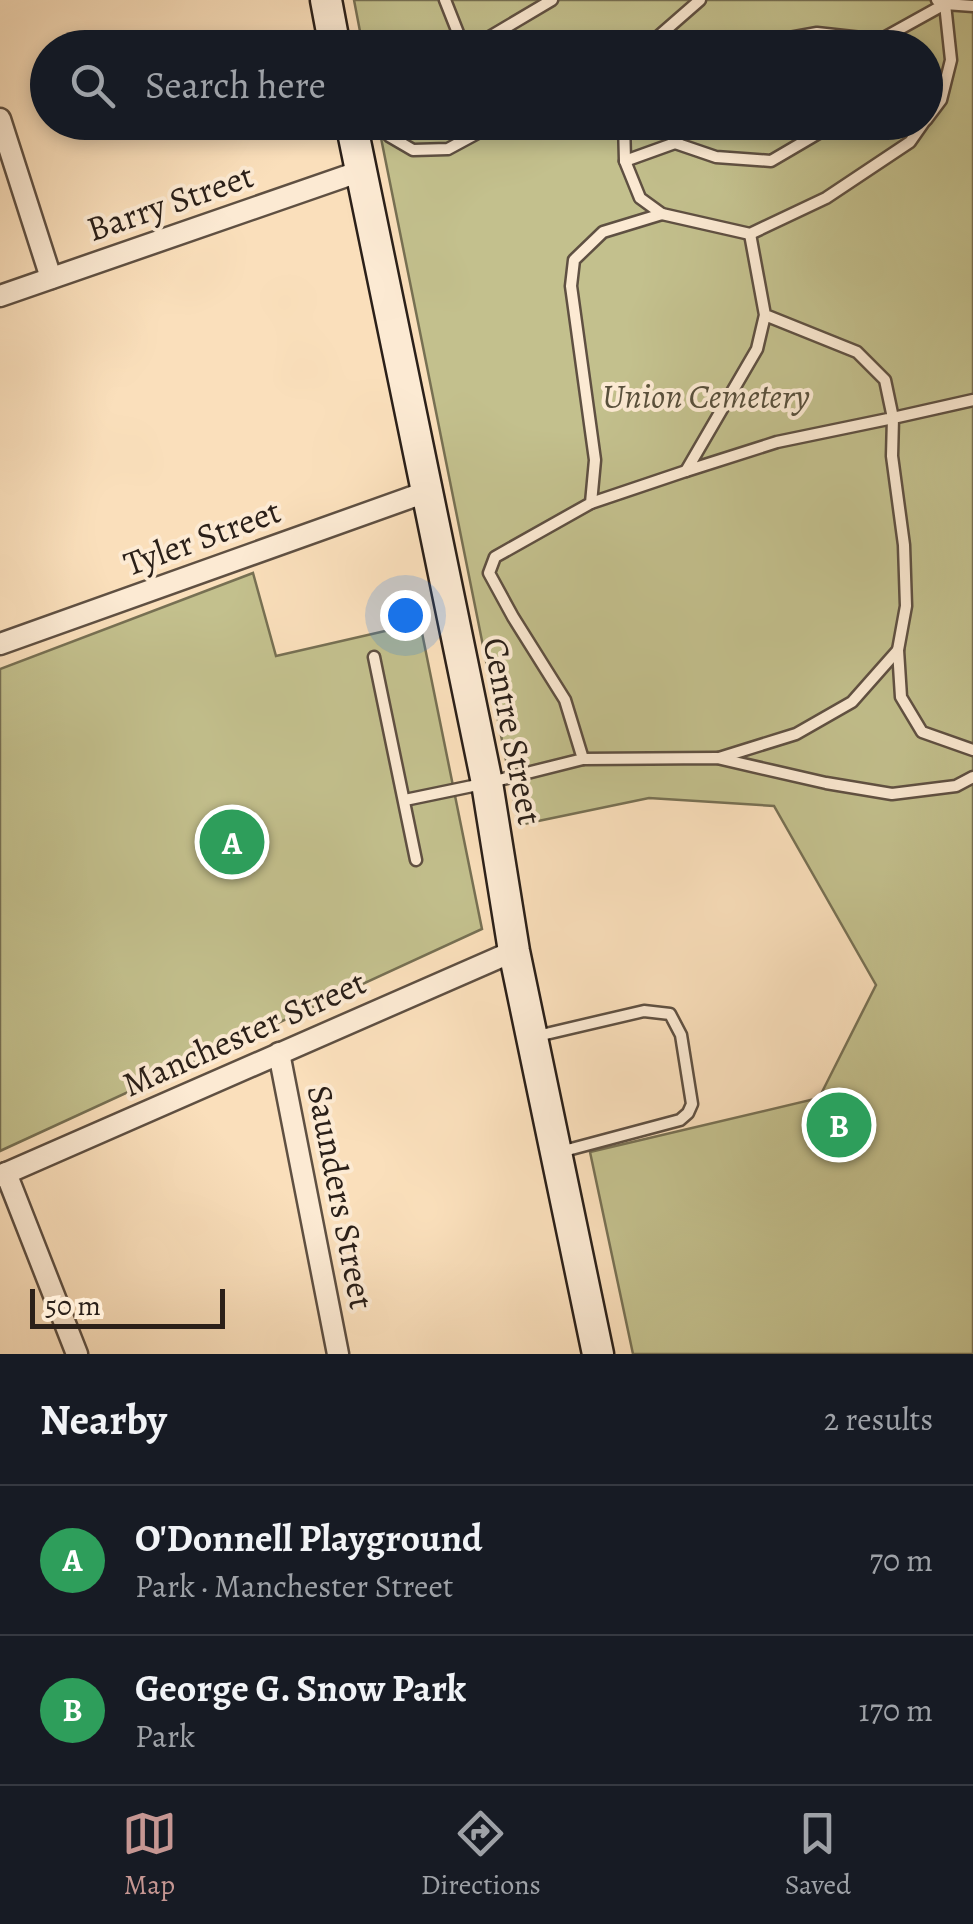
<!DOCTYPE html>
<html lang="en">
<head>
<meta charset="utf-8">
<style>
  body { margin:0; font-family:Alegreya,serif; background:#20242c; color:#f1f3f6 }
  .scale { position:absolute; left:30px; bottom:25px; width:195px; box-sizing:border-box; padding-left:10px; border:5px solid #2b2019; border-top:0; font-size:28px; line-height:35px; white-space:nowrap; color:#2b2019; -webkit-text-stroke:8px #fcead3; paint-order:stroke }
  .you { position:absolute; left:405px; top:615px; width:35px; height:35px; margin:-25px; border:8px solid #fff; border-radius:50%; background:#1a73e8; box-shadow:0 0 0 15px #1a73e833 }
  .badge { display:grid; place-items:center; width:65px; height:65px; border-radius:50%; background:#c59692; color:#fff; font-size:32px; font-weight:700 }
  .pin { position:absolute; translate:-50% -50%; border:5px solid #fff; box-shadow:0 2px 10px #0006 }
  .list { margin:0; padding:0; list-style:none }
  h2 { display:flex; justify-content:space-between; align-items:center; height:130px; margin:0; padding:0 40px; font-size:42px }
  h2 small { font-size:32px; font-weight:400; color:#9ea1a6 }
  .list li { display:grid; grid-template-columns:65px 1fr auto; gap:30px; align-items:center; box-sizing:border-box; height:150px; padding:0 40px; border-top:2px solid #363941 }
  .list b { display:block; font-size:38px; white-space:nowrap }
  .list p { margin:0; font-size:32px; white-space:nowrap; color:#9ea1a6 }
  .list em { font-size:32px; font-style:normal; color:#9ea1a6 }
  .icon { flex:none; width:55px; height:55px; fill:none; stroke:currentColor; stroke-width:2; stroke-linecap:round; stroke-linejoin:round }
  .map { position:relative; flex:none; width:973px; height:1354px; overflow:hidden }
  .search { position:absolute; background:#171b24; box-shadow:0 5px 15px #0003; left:30px; right:30px; top:30px; height:110px; display:flex; align-items:center; gap:25px; box-sizing:border-box; padding:0 35px; border-radius:55px; color:#9ea1a6; font-size:38px }
  .sheet { height:430px; background:#171b24 }
  nav { display:flex; justify-content:space-around; align-items:center; box-sizing:border-box; height:140px; border-top:2px solid #363941; background:#171b24; font-size:28px; color:#9ea1a6 }
  nav a { display:grid; justify-items:center; gap:5px }
  nav .on { color:#c59692 }
  .map>svg:first-child { display:block }
  .green { fill:#c3c08d; stroke:#777053; stroke-width:2.5 }
  .lines { fill:none; stroke-linecap:round; stroke-linejoin:round }
  .service-casing { stroke:#5f5042; stroke-width:15 }
  .minor-casing { stroke:#5f5042; stroke-width:25 }
  .secondary-casing { stroke:#2b2019; stroke-width:35 }
  .service { stroke:#fcead3; stroke-width:10 }
  .minor { stroke:#fcead3; stroke-width:20 }
  .secondary { stroke:#fcead3; stroke-width:30 }
  .labels { text-anchor:middle; dominant-baseline:central; stroke-width:8; stroke-linejoin:round; paint-order:stroke }
  .street-label { font-size:35px; fill:#2b2019; stroke:#fcead3 }
  .park-label { font-size:35px; font-style:italic; fill:#59503c; stroke:#fcead3 }
</style>
</head>
<body>
<div class="map">
<svg width="973" height="1354" viewBox="0 0 973 1354">
  <rect width="100%" height="100%" fill="#fadfbb"/>
  <filter id="stains"><feTurbulence type="fractalNoise" baseFrequency=".002" numOctaves="4"/><feColorMatrix values="0 0 0 0 .2 0 0 0 0 .09 0 0 0 0 .02 0 0 0 .5 -.17"/></filter>
  <radialGradient id="worn" r=".72"><stop offset=".6" stop-color="#630" stop-opacity="0"/><stop offset="1" stop-color="#630" stop-opacity=".3"/></radialGradient>
  <g class="green">
    <path d="M354,0H973V1354H633L590,1152L819,1098L876,985L774,806L649,798L519,825L378,123L926,122V48L363,47Z"/>
    <path d="M253,573L276,656L420,623L482,929L0,1151V669Z"/>
  </g>
  <g class="lines">
    <g class="service-casing">
      <g id="service">
        <path d="M445,0L464,48"/>
        <path d="M880,40L945,4L973,6"/>
        <path d="M471,48L552,0"/>
        <path d="M641,48L652,42L700,0"/>
        <path d="M752,48L756,44L817,33L880,40L878,48"/>
        <path d="M926,120L941,100L951,60L945,4L937,0"/>
        <path d="M386,122L389,136L413,150L448,149L498,122"/>
        <path d="M624,122L625,161L640,198L662,214L750,234L826,198L910,142L924,122"/>
        <path d="M675,143L716,157L771,161L829,127L833,122"/>
        <path d="M625,161L675,143L688,122"/>
        <path d="M750,234L765,315L857,352L885,380L893,418L777,442L686,471L757,349L765,315"/>
        <path d="M973,400L893,418L892,456L904,545L906,606L898,650L901,697L922,732L973,750"/>
        <path d="M591,503L686,471"/>
        <path d="M374,657L416,860"/>
        <path d="M719,758L796,734L852,702L898,650"/>
        <path d="M583,759L717,758L826,783L892,794L956,786L973,777"/>
        <path d="M405,800L487,783L583,759L565,700L513,617L489,573L495,557L591,503L595,460L571,286L574,260L603,232L662,214"/>
        <path d="M533,1037L644,1011L670,1014L681,1035L692,1104L688,1113L680,1120L560,1152"/>
      </g>
    </g>
    <g class="minor-casing">
      <g id="minor">
        <path d="M0,119L51,278"/>
        <path d="M0,296L361,171"/>
        <path d="M0,644L426,492"/>
        <path d="M279,1053L338,1354"/>
        <path d="M6,1173L77,1354"/>
        <path d="M0,1176L514,951"/>
      </g>
    </g>
    <g class="secondary-casing">
      <g id="secondary">
        <path d="M326,0L335,48"/>
        <path d="M351,122L487,783L514,951L598,1354"/>
      </g>
    </g>
    <use href="#service" class="service"/>
    <use href="#minor" class="minor"/>
    <use href="#secondary" class="secondary"/>
  </g>
  <g class="labels">
    <g class="street-label">
      <text transform="translate(170 202) rotate(-19)">Barry Street</text>
      <text transform="translate(202 537) rotate(-20)">Tyler Street</text>
      <text transform="translate(513 731) rotate(79)">Centre Street</text>
      <text transform="translate(244 1033) rotate(-24)">Manchester Street</text>
      <text transform="translate(341 1197) rotate(79)">Saunders Street</text>
    </g>
    <g class="park-label">
      <text x="706" y="396">Union Cemetery</text>
    </g>
  </g>
  <rect width="100%" height="100%" filter="url(#stains)"/>
  <rect width="100%" height="100%" fill="url(#worn)"/>
</svg>
<div class="scale">50 m</div>
<div class="you"></div>
<div class="pin badge" style="left:232px;top:842px;background:#2e9e5b">A</div>
<div class="pin badge" style="left:839px;top:1125px;background:#2e9e5b">B</div>
<div class="search"><svg class="icon" aria-label="search" viewBox="0 0 24 24"><circle cx="10" cy="10" r="6"/><path d="M15 15l6 6"/></svg>Search here</div>
</div>
<section class="sheet">
<h2>Nearby<small>2 results</small></h2>
<ul class="list">
<li><span class="badge" style="background:#2e9e5b">A</span><div><b>O'Donnell Playground</b><p>Park · Manchester Street</p></div><em>70 m</em></li>
<li><span class="badge" style="background:#2e9e5b">B</span><div><b>George G. Snow Park</b><p>Park</p></div><em>170 m</em></li>
</ul>
</section>
<nav>
<a class="on"><svg class="icon" aria-label="map" viewBox="0 0 24 24"><path d="M3 6l6-2 6 2 6-2v14l-6 2-6-2-6 2zM9 4v14M15 6v14"/></svg>Map</a>
<a><svg class="icon" aria-label="directions" viewBox="0 0 24 24"><path d="M12 3l9 9-9 9-9-9zM9 14v-3h6M13 9l2 2-2 2"/></svg>Directions</a>
<a><svg class="icon" aria-label="saved" viewBox="0 0 24 24"><path d="M7 4h10v16l-5-4-5 4z"/></svg>Saved</a>
</nav>
</body>
</html>
